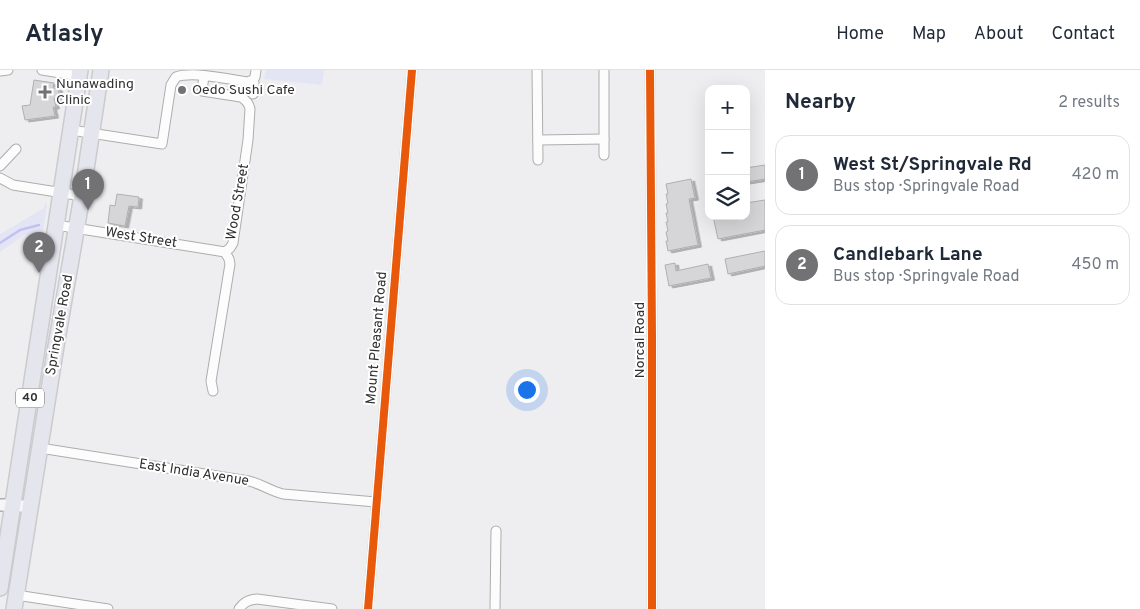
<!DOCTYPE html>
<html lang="en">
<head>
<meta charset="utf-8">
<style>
  body { margin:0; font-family:Overpass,sans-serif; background:#f2f2f3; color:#1f2937 }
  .controls { position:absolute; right:15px; top:15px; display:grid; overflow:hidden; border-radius:10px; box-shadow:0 5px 20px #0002 }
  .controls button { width:45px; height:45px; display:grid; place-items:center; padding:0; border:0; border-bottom:1px solid #e0e1e3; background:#fff; color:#1f2937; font:25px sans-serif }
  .you { position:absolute; left:526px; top:319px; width:18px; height:18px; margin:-12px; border:4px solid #fff; border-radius:50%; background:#1a73e8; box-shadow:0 0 0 8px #1a73e833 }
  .badge { display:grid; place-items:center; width:32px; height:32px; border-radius:50%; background:#727274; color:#fff; font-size:16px; font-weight:700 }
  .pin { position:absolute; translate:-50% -41px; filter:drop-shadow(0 1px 2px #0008) }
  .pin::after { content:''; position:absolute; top:26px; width:18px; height:15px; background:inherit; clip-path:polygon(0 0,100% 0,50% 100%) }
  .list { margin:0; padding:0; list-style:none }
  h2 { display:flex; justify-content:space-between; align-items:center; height:65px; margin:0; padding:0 20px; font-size:21px }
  h2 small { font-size:16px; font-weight:400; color:#747a83 }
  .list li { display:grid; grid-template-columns:32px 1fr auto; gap:15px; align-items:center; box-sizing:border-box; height:80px; margin:0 10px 10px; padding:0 10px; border:1px solid #e0e1e3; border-radius:15px }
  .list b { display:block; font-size:19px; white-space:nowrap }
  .list p { margin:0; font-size:16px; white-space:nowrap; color:#747a83 }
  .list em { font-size:16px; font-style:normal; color:#747a83 }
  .icon { flex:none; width:28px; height:28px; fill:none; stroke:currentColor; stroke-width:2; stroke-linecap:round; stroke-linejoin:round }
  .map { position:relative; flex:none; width:765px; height:539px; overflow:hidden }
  header { display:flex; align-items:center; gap:30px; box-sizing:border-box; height:70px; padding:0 25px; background:#fff; border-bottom:1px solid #e0e1e3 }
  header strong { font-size:24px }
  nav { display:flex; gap:28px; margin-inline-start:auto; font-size:18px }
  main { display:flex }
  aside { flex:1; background:#fff }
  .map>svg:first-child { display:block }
  .green { fill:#e4e5f4 }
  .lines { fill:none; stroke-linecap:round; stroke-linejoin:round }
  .stream { stroke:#c2c1f2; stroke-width:2.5 }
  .building { fill:#d6d6d9; stroke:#b0b0b3; filter:url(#shadow) }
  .street-casing { stroke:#adadae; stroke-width:11 }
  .secondary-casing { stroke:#adadae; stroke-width:14 }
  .highway-casing { stroke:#cbcbcd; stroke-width:18 }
  .street { stroke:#fcfcfd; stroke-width:9 }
  .secondary { stroke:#f6f6f9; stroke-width:11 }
  .highway { stroke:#e5e5ee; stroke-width:15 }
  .cycleway-casing { stroke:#fff; stroke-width:11 }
  .cycleway { stroke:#e8590c; stroke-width:8 }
  .poi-dot { fill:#727274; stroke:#fff; stroke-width:2 }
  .labels { text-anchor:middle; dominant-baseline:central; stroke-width:4; stroke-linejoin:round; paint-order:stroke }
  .shield { fill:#fff; stroke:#6e6e6f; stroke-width:1 }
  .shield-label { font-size:12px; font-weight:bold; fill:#303031 }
  .poi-label { font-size:14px; fill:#303031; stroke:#fff; text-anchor:start }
  .street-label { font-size:14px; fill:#303031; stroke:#fff }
</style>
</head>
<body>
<header>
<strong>Atlasly</strong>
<nav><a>Home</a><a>Map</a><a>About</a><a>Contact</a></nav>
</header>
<main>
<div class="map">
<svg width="765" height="539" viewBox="0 0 765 539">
  <defs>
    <filter id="shadow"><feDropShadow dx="3.5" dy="2" stdDeviation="0" flood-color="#0004"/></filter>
  </defs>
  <rect width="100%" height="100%" fill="#eeeef1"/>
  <g class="green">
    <path d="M266,0H324L322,15L264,9Z"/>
    <path d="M45,132L47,135L42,167L24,165L0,182V164L44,138Z"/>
  </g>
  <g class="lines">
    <path class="stream" d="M0,173L20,160L39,155"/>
  </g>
  <g class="building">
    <path d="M34,10L54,13L53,18L59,19L58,29L54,28L56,37H53L55,46L25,50L22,36L30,35Z"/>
    <path d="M765,95V109L746,112V98Z"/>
    <path d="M691,109L695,128L689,129L698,175L668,181L666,171H668L666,162L668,161L666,152H668L666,143H668L666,134L668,133L666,124H668L666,114Z"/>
    <path d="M117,124L139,127L138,137L129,136L125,156L108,153L110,135L115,136Z"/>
    <path d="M765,130V160L718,169L713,146H746V133Z"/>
    <path d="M765,181V196L728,204L725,189Z"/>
    <path d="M675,193L676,201L708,194L711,208L669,216L665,195Z"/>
  </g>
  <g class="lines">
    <g class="street-casing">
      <g id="street">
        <path d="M42,0L79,6"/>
        <path d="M537,0L538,90"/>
        <path d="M604,0V85"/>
        <path d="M650,0L652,268V539"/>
        <path d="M0,1L8,0"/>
        <path d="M204,6L202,21L241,27C246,30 249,33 250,39L248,70L233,173L230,178L225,182L229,189L230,194L211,311L213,321"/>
        <path d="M253,24L254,13L253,10L255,7L256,0"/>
        <path d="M71,60L162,74L171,15L176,7C193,1 228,9 247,12L253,10"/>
        <path d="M538,70L604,69"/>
        <path d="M0,96L16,79"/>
        <path d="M0,108L13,115L82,126"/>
        <path d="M56,155L225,182"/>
        <path d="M40,378L249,411C261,414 271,421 283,424L376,432"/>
        <path d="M16,525L108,539"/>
        <path d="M239,539C244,532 248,530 257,529L332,539"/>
        <path d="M368,539L412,0"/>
        <path d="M495,539L496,461"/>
      </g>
    </g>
    <g class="secondary-casing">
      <path id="secondary" d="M0,435H13L30,437"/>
    </g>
    <g class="highway-casing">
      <g id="highway">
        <path d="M0,518L80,0"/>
        <path d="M14,539L56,276L82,126L101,0"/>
      </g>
    </g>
    <use href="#street" class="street"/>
    <use href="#secondary" class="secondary"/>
    <use href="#highway" class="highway"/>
    <g class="cycleway-casing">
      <g id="cycleway">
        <path d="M650,0L652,268V539"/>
        <path d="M368,539L412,0"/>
      </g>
    </g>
    <use href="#cycleway" class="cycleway"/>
  </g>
  <g class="poi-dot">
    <circle cx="182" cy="20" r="5"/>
    <path d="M42.5 14.5h5v5h5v5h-5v5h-5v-5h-5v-5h5z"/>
  </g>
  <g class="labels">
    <rect class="shield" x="16" y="318.5" width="28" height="19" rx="4"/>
    <g class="shield-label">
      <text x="30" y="328">40</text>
    </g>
    <g class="poi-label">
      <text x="56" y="14">Nunawading<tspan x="56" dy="16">Clinic</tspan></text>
      <text x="192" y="20">Oedo Sushi Cafe</text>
    </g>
    <g class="street-label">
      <text transform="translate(238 132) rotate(-80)">Wood Street</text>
      <text transform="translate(141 168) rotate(9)">West Street</text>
      <text transform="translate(60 255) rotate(-80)">Springvale Road</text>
      <text transform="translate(377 268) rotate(-85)">Mount Pleasant Road</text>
      <text transform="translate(640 270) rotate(-90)">Norcal Road</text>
      <text transform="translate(194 403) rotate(9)">East India Avenue</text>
    </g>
  </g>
</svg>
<div class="controls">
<button>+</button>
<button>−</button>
<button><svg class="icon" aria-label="layers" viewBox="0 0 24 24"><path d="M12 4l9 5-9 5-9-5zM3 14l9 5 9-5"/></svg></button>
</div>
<div class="you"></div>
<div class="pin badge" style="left:88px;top:140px">1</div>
<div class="pin badge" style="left:39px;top:203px">2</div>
</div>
<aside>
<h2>Nearby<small>2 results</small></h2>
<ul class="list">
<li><span class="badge">1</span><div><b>West St/Springvale Rd</b><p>Bus stop · Springvale Road</p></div><em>420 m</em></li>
<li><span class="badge">2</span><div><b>Candlebark Lane</b><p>Bus stop · Springvale Road</p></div><em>450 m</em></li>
</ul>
</aside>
</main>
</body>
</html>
